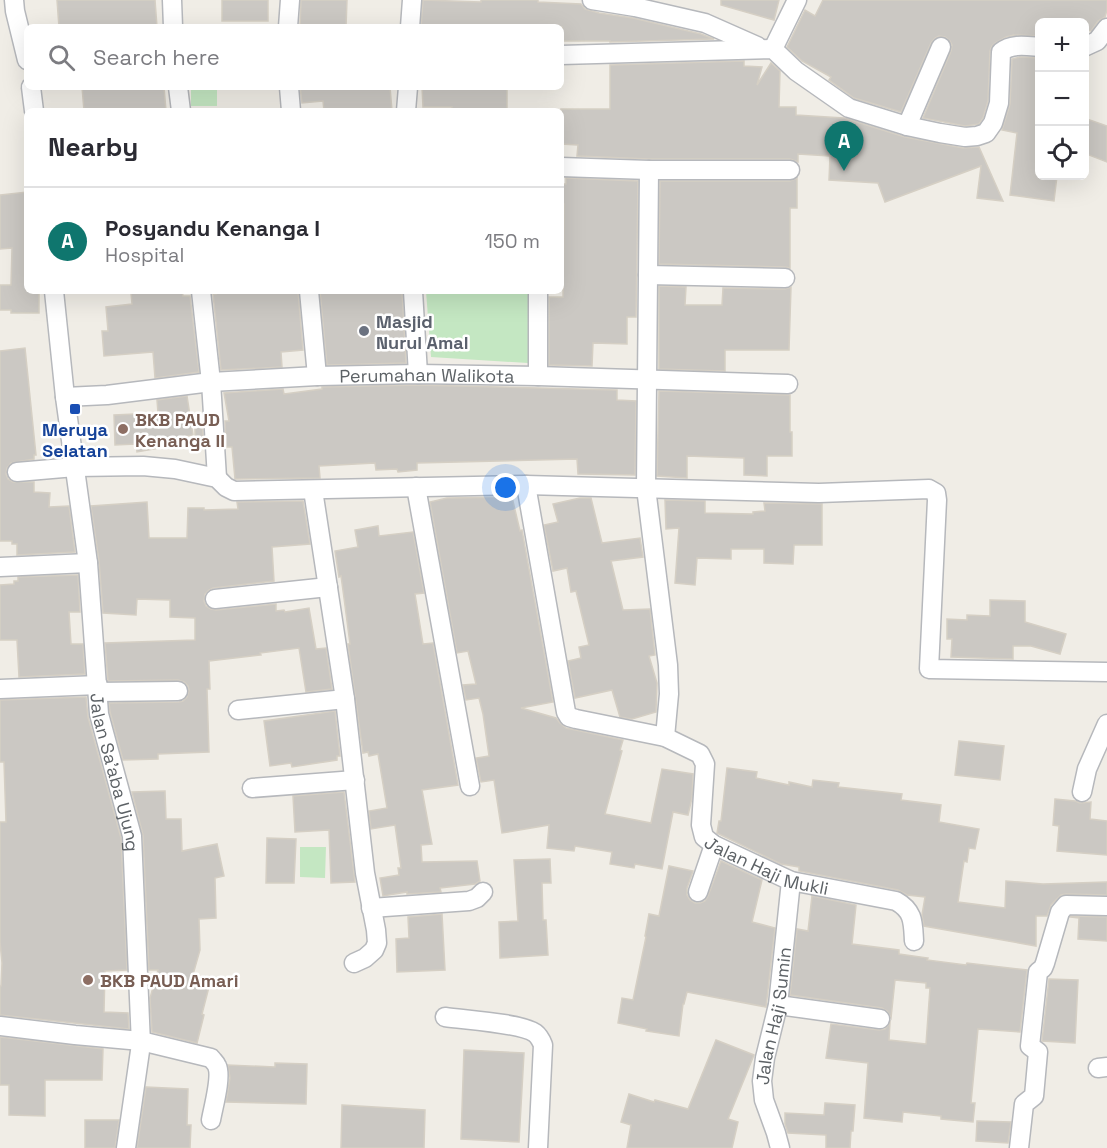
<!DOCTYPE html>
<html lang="en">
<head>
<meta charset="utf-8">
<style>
  body { margin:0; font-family:"Space Grotesk",sans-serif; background:#f7f7f7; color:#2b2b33 }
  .controls { position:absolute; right:18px; top:18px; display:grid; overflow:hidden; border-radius:9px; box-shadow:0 6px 24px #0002 }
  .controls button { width:54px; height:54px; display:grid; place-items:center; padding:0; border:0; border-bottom:2px solid #e1e1e2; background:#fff; color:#2b2b33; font:30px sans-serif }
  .you { position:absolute; left:506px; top:488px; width:21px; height:21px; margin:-15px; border:4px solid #fff; border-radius:50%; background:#1a73e8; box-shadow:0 0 0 9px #1a73e833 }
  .badge { display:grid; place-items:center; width:39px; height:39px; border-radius:50%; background:#0f766e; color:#fff; font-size:20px; font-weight:700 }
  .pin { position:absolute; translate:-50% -50px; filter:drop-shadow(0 2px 3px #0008) }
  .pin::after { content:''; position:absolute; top:32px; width:21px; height:18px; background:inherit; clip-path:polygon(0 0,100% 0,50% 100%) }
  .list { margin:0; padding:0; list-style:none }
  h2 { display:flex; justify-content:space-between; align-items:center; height:78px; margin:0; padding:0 24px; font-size:26px }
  h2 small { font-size:20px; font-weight:400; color:#7c7c81 }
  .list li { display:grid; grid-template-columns:39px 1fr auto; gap:18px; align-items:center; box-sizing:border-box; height:108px; padding:0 24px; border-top:2px solid #e1e1e2 }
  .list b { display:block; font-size:22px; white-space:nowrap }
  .list p { margin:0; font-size:20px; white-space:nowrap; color:#7c7c81 }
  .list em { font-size:20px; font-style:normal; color:#7c7c81 }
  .icon { flex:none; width:33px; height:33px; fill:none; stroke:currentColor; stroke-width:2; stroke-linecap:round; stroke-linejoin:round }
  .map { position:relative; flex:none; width:1107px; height:1148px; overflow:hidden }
  .search { position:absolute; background:#fff; box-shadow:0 6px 24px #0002; left:24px; top:24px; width:540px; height:66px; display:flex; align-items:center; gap:15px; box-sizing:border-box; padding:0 21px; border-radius:9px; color:#7c7c81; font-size:22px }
  .panel { position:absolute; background:#fff; box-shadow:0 6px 24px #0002; left:24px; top:108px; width:540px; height:186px; border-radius:9px }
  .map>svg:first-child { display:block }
  .green { fill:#c4e7c2 }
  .building { fill:#cbc8c3; stroke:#d5cfc4; stroke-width:1.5 }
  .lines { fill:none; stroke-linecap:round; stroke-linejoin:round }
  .minor-casing { stroke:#b6b8bc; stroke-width:21 }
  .minor { stroke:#fff; stroke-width:18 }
  .worship-dot { fill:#6b7280; stroke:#fff; stroke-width:2 }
  .transit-dot { fill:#1a4fb4; stroke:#fff; stroke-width:2 }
  .education-dot { fill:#8d6e63; stroke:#fff; stroke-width:2 }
  .labels { text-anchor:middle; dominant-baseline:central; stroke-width:5; stroke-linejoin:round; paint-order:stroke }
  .worship-label { font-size:18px; font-weight:bold; fill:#5b616d; stroke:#fff; text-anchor:start }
  .street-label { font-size:18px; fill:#5d6266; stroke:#fff }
  .education-label { font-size:18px; font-weight:bold; fill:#785e54; stroke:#fff; text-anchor:start }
  .transit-label { font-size:18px; font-weight:bold; fill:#164399; stroke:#fff }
</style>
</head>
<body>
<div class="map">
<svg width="1107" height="1148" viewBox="0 0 1107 1148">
  <rect width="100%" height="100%" fill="#f0ede6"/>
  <g class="green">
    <rect x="191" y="87" width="26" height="19"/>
    <path d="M426,291H528V363L431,357Z"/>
    <path d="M300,847H326L325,878L300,877Z"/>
  </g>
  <g class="building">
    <path d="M57,0H155L157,27H59Z"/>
    <rect x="222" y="0" width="46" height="21"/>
    <path d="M301,0H347L346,27H300Z"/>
    <path d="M423,0L481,2V0H538V2L581,4L585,9L599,13L633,18L701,34L714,39L610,42V41H562V27H421Z"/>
    <path d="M721,0H779L774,20L721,5Z"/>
    <path d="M823,0H1107V10L1105,17L1098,21L1091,31L1084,29V22H1040V36L1014,35L1006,37L995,43L992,46L990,51L988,101L983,118L979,124L965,126L923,118L951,51L952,45L950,41L945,37L939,36L935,38L931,43L901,112L854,98L829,80L831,77L802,61L787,47L805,10L815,16Z"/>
    <path d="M1020,57L1040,58V176H1057L1054,201L1010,195L1017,133L1002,130L1010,104L1012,59Z"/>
    <path d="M744,61V66L762,67L757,85L771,63L780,71L779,107H796V115L844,118L905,137L963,148L979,147L1003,201L977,198L981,166L885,202L878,183L829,180L830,156L798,154V162L790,159H649L577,156L578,145L561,144V109H610V65Z"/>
    <path d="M82,87H164L166,111H84Z"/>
    <path d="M300,87H390L392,111H324L323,101L302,103Z"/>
    <path d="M422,87H507V111H452V107H423Z"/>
    <path d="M1084,118L1107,126V162L1084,153Z"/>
    <path d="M566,178L638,181L636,317H627V344L593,343L592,366L549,365V297H563L564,204H561V184H566Z"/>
    <path d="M797,178V208H790V268L785,267L659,264L660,181H790Z"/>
    <path d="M27,192V291H39V313H11V310H0V285H11L12,248L0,249V195Z"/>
    <path d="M659,286L686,287L685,305H722L723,288L785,289L791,287L789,350H725V371L659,369Z"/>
    <path d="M148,291H182L183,296H190L199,372L155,378L153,352L104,356L102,331H108L106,307L132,304L131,293Z"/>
    <path d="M216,291H298L303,350L281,352L282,367L221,370L213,294H216Z"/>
    <path d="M320,291H402L406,363L327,365Z"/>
    <path d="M25,348L36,455H34V459L11,463L7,468L6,474L8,479L13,482H34V492L50,493L49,507L69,506L75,552L17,555V544H12V541H0V351Z"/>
    <path d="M418,385L617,390V400L636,401L635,475L578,474L577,459L417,463V470L398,472L397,469L376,470L375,463L319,466L320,478L235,479L232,447H226L225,421H229L224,393L283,389L284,394L322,389V387Z"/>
    <path d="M659,391L790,395V432H792V456H767V476L744,475V458L687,456V478L657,476Z"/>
    <path d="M187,396L193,435L159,441L160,448L137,452L136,444L115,445L114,415L158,413L157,400Z"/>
    <path d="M195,421H202L204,447H195Z"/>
    <path d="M512,497L520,531L522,530L553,702L521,708L556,718L560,723L566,728L623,740L620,750L622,751L605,814L651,823L662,769L693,774L692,798L688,815L673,812L662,869L635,864L634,868L610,864L612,852L575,846L574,851L547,848L549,825L502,833L494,780L481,782L476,758L489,756L483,714L479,698L466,700L463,685L476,684L468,651L457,653L430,502L447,498Z"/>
    <path d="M580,498H591L602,543L640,538L643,557L611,561L623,610L650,609L655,655L649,656L657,683L656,712L632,719L620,717L612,690L575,698L568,661L581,658L579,647L589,645L576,591L571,592L567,568L553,571L544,525L558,522L553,504Z"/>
    <path d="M665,500L705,501V513L753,514V512L765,511L764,503L822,504V545H794L793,564L764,563V549H731V559L697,558L695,585L675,583L679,528L666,529Z"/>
    <path d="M303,501L310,544L272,547L274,581L213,588L209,590L205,594L204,601L206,606L211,609L216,610L276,604V611L284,610L285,612L309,608L316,649L326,648L332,689L306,692L299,648L260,653L261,655L209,661L210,689H207L209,752L158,754V759L123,760L110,712L109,703L179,702L183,701L187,697L189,690L188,686L184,682L178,680L108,681L105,643L195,640V618L170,617V600L137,599L136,615L103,613L99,561L91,506L147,502L149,538H187L188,508H204V510L238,509L237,502Z"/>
    <path d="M378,526L379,536L413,532L424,593L415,594L423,644L433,643L458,785L422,790L432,844L421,845L422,862L477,861L480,881L475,884L440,888L441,892L407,894V892L383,896L380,878L399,875L398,868H401L395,825L371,829L369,811L387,808L378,754L369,756L368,752L363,753L348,644H350L344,598L341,576L339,577L335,551L358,547L355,530Z"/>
    <path d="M78,575L80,612H69L71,644H83L85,674L19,677L17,640H0V585L14,584V581H18V577Z"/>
    <path d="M990,600L1025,601V622L1066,634L1060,654L1031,646H1013V659L951,657L952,639H947V619L967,620V615L990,616Z"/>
    <path d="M86,697L88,717L121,838L127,970L105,971L104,1012L128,1013L129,1029L0,1015V986H1L2,963L0,942V822H6L4,762H0V700Z"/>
    <path d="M335,711L340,756H337V760L292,767L291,763L270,766L264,721Z"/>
    <path d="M959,741L1004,746L1000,780L955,775Z"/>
    <path d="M727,768L757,772L756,778L789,785V782L812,787L813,780L839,783L838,787L902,794L901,800L941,805L939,822L979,829L975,849L969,848L967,862L964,861L958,902L1005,908L1006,881L1043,884L1107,882V895L1066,894L1061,895L1051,905L1047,916H1036V946L924,926L922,915L925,897L907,895L898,890L799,871V867L781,864L717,833L719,821H721Z"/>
    <path d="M165,791L166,819H181L182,851L217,844L224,876L215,878L216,918L199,919L200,950L192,978L210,983L202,1014L204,1015L197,1043L152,1032L150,998L158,970H149L143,835L132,792Z"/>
    <path d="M344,792L355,882L331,883L329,830L295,832L293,796Z"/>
    <path d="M1055,799L1075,801L1080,803L1091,802L1090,819L1107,821V855L1057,851L1059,826L1053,825Z"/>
    <path d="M267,838L296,839L294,883H266Z"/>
    <path d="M550,859L551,883H542L543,920H546L548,955L500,958L499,922L518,921L514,860Z"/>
    <path d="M721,861L762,880L752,922L775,928L766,1007L687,992L684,1004H683L679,1036L646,1031L647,1029L618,1023L622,998L633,1000L646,937L645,936L649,914L659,916L669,866L693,871L687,888V895L690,900L695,903H700L705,901L708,896Z"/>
    <path d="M812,896L856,905L852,944L899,950V954L928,958L927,960L966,965L967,963L1027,970L1020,1032L978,1029L971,1103H975L973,1122L941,1119V1116L903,1112L902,1122L864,1118L868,1063L826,1058L831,1024L879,1030L885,1029L890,1022L889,1040L926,1044L930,988H926V983L895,980L891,1018L887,1011L882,1008L790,995L797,929L808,931Z"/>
    <path d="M442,914L445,970L397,972L396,939L409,938L408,917Z"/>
    <path d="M1071,916L1107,917V941L1078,939L1079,918L1070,917Z"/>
    <path d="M1049,979L1078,980L1075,1043L1042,1041Z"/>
    <path d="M0,1037L103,1049L102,1080H45V1116L9,1115V1085H0Z"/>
    <path d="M716,1040L754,1055L728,1119L738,1122L732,1148H627L631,1125L621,1122L629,1094L654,1102L655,1100L688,1109Z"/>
    <path d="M464,1050L524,1053L519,1142L461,1139Z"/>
    <path d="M275,1063L307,1064L306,1104L226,1102L230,1078L228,1065L275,1067Z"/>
    <path d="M146,1087L188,1089L187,1125H191L190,1148H137Z"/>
    <path d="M825,1103L855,1105L853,1131H851L850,1148H826V1135L788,1133L785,1124V1113L824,1115Z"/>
    <path d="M342,1105L425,1110L424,1148H341Z"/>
    <path d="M85,1120H119L115,1148H85Z"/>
    <path d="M977,1121L1011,1122L1008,1143L976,1141Z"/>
  </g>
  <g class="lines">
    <g class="minor-casing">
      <g id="minor">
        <path d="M14,0L15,11L27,60"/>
        <path d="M172,0L173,27"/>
        <path d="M592,0L635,7L705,23L757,46"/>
        <path d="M288,27L290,0"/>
        <path d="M410,27L412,0"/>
        <path d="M1084,47L1097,41L1107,28"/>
        <path d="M773,49L797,0"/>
        <path d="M561,55L773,49L796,71L849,108L907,126L940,133L965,137L977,136L986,133L993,123L999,103L1001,52C1012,43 1027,46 1040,47"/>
        <path d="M31,87L34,111"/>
        <path d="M178,87L181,111"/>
        <path d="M289,87L291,111"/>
        <path d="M406,111L408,87"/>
        <path d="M907,126L941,47"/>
        <path d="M561,167L649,170H790"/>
        <path d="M649,170L646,488L668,665L669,694L665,737"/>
        <path d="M648,275L785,278"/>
        <path id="s1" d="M54,291L65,397L88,563L99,714L132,836L141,1044L126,1148"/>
        <path d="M201,291L211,382L217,478"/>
        <path d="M309,291L317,376"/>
        <path d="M413,291L418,374"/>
        <path d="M538,376V291"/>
        <path id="s2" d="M65,397L107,395L211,382L317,376L418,374L538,376L788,384"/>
        <path d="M17,472L75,467L143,466L175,469L217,478L226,487L234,491L526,485L819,493L929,489L936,493L937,500L929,669L1107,672"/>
        <path id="s3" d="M526,485L566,712L569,717L576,719L665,737L700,754L705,764L701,825L704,837L714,845L791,881L896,901C914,911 913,923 914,941"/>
        <path d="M416,487L470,786"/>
        <path d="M313,490L345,699L365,873L376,930L377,943L374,950L365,958L354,963"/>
        <path d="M0,567L88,563"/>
        <path d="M215,599L328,587"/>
        <path d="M0,689L98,685"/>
        <path d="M98,692L178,691"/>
        <path d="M238,710L345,699"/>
        <path d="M252,788L355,780"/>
        <path d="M1082,792L1087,769L1107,724"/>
        <path d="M698,892L714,845"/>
        <path d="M371,908L469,901L477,898L483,892"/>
        <path d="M778,1005L880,1019"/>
        <path d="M445,1017C466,1020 520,1023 535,1033C539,1036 541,1040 543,1045L538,1148"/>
        <path d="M0,1026L75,1035L141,1041L211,1058C213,1061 216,1063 217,1066C222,1077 213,1108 211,1120"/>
        <path d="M1098,1068L1107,1067"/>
        <path id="s4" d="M780,1148L776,1133L764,1100L762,1081L765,1058L778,1005L791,881"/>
        <path d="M1019,1148L1024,1104L1034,1096L1038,1052L1030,1046L1038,972L1043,968L1045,963L1060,912L1066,905L1107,906"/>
      </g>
    </g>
    <use href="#minor" class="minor"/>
  </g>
  <circle class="worship-dot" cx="364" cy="331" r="6"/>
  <rect class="transit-dot" x="69" y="403" width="12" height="12" rx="3"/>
  <g class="education-dot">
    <circle cx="123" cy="429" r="6"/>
    <circle cx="88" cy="980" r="6"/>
  </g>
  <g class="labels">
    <g class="worship-label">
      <text x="376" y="321">Masjid<tspan x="376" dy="21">Nurul Amal</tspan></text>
    </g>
    <g class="street-label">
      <text stroke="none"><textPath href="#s2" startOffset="363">Perumahan Walikota</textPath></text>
      <text stroke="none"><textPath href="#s1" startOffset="486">Jalan Sa'aba Ujung</textPath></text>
      <text stroke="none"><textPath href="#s3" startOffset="528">Jalan Haji Mukli</textPath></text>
      <text stroke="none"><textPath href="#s4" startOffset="136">Jalan Haji Sumin</textPath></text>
    </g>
    <g class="education-label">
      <text x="135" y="419">BKB PAUD<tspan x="135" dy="21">Kenanga II</tspan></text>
      <text x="100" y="980">BKB PAUD Amari</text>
    </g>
    <g class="transit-label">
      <text x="75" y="429">Meruya<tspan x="75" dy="21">Selatan</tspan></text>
    </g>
  </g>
</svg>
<div class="controls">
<button>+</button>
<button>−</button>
<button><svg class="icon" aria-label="locate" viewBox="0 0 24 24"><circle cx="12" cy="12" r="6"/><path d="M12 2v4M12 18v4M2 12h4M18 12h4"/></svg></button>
</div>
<div class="you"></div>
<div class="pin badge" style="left:844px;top:171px">A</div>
<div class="search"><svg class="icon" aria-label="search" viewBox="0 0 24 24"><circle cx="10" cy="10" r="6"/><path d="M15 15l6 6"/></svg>Search here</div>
<section class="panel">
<h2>Nearby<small></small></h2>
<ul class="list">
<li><span class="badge">A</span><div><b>Posyandu Kenanga I</b><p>Hospital</p></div><em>150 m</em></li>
</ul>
</section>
</div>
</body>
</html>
